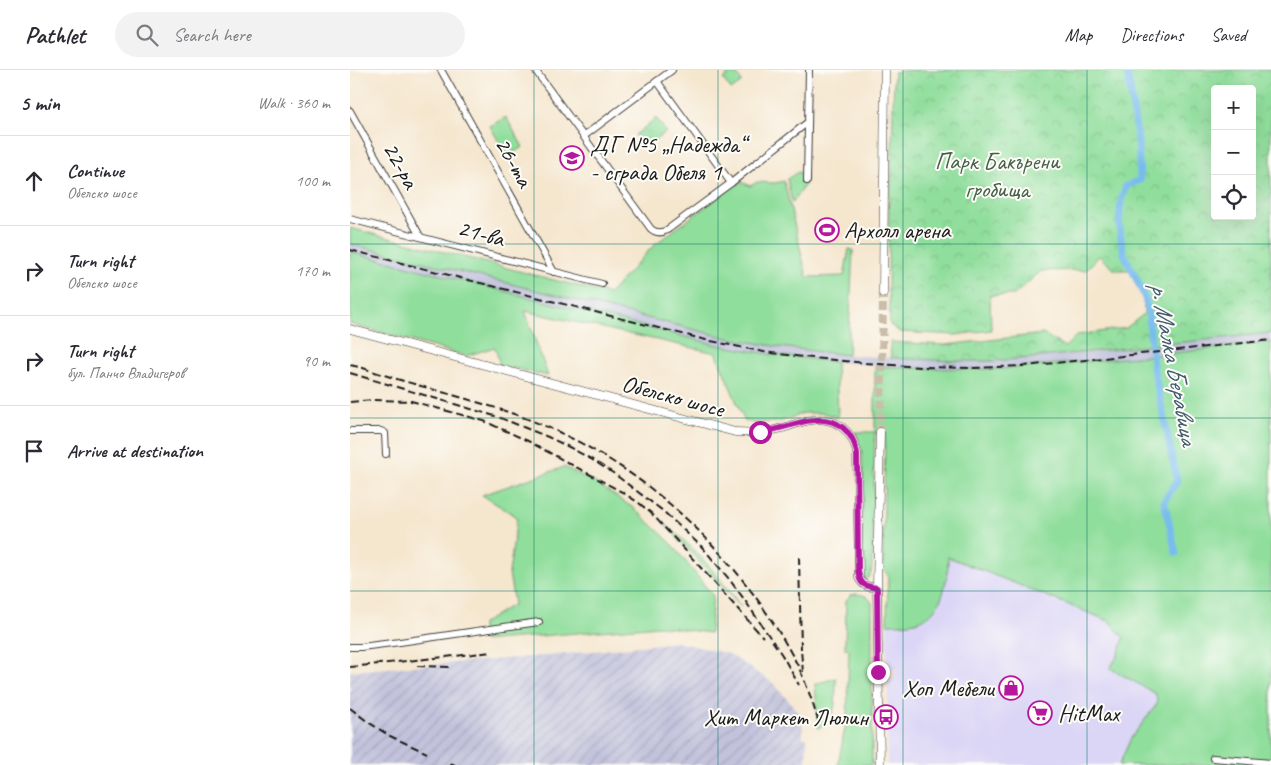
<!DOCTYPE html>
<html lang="en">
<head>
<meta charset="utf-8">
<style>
  body { margin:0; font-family:Caveat,sans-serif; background:#f2f2f3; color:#2b2b33 }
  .controls { position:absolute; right:15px; top:15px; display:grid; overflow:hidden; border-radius:5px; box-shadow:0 5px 20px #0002 }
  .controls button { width:45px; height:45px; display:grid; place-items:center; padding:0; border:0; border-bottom:1px solid #e1e1e2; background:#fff; color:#2b2b33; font:25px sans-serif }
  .stop { position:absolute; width:15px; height:15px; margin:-11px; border:4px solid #b5179e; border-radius:50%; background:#fff }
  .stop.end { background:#b5179e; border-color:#fff; box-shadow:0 1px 5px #0008 }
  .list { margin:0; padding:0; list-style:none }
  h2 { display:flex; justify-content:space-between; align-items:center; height:65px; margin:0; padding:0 20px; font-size:21px }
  h2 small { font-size:16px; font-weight:400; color:#7c7c81 }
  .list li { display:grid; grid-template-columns:32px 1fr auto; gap:15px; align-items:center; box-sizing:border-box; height:90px; padding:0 20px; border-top:1px solid #e1e1e2 }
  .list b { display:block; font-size:19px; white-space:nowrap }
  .list p { margin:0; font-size:16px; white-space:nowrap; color:#7c7c81 }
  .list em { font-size:16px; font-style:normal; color:#7c7c81 }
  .icon { flex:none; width:28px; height:28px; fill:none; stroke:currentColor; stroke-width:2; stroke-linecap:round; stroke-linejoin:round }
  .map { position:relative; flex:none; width:921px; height:695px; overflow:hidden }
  header { display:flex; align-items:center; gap:30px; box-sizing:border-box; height:70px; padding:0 25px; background:#fff; border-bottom:1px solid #e1e1e2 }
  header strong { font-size:24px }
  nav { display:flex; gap:28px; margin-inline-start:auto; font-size:18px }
  .search { width:350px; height:45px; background:#f2f2f3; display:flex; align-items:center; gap:12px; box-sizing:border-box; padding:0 18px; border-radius:28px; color:#7c7c81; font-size:19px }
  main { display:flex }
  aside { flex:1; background:#fff }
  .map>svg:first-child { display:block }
  .built { fill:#dcd6f6 }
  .industrial { fill:url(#industrial-furrows) }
  .railway { fill:#c2c2dc }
  .grass { fill:#90de9c; stroke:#567d5c }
  .park { fill:url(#park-crowns); stroke:#567d5c; fill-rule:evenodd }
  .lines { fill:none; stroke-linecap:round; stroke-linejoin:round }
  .canal { stroke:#78bcee; stroke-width:7 }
  .tertiary-tunnel { stroke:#cabeaa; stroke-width:8; stroke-dasharray:8 4; stroke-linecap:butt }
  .minor-casing { stroke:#3d3a37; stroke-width:8 }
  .tertiary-casing { stroke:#3d3a37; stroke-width:9 }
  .minor { stroke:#fff; stroke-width:6 }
  .tertiary { stroke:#fff; stroke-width:8 }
  .rail { stroke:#1c1c1c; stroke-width:2; stroke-dasharray:8 4; stroke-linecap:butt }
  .route { stroke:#b5179e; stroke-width:6 }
  .grid { fill:none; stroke:#0f766e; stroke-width:1; stroke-opacity:0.55 }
  .labels { text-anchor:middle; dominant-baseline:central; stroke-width:4; stroke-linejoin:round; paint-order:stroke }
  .poi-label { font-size:24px; fill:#1c1c1c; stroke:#fdfcf7; text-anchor:start }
  .park-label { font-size:24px; fill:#456049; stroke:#fdfcf7 }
  .street-label { font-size:24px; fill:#1c1c1c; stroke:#fdfcf7 }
  .water-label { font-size:25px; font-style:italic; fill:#415c70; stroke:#fdfcf7 }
</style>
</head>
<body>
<header>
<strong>Pathlet</strong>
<div class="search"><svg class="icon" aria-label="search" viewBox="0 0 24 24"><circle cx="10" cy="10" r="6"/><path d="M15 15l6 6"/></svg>Search here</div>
<nav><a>Map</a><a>Directions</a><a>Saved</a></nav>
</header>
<main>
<aside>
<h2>5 min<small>Walk · 360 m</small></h2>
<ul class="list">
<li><svg class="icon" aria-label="ahead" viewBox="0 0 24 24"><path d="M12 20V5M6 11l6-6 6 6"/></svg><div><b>Continue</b><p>Обелско шосе</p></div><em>100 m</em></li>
<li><svg class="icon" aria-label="right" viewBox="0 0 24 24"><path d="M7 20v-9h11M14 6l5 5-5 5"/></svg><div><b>Turn right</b><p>Обелско шосе</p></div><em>170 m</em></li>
<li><svg class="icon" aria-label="right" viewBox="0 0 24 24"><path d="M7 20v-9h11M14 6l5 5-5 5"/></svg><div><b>Turn right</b><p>бул. Панчо Владигеров</p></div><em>90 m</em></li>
<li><svg class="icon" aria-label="arrive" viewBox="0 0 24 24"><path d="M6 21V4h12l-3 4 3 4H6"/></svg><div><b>Arrive at destination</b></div></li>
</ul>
</aside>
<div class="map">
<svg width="921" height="695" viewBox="0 0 921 695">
  <defs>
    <pattern id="industrial-furrows" width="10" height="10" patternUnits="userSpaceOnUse" patternTransform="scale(1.25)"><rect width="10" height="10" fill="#c2c2dc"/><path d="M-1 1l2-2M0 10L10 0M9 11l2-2" fill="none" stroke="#a6a6bc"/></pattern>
    <pattern id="park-crowns" width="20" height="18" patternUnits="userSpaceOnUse" patternTransform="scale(1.25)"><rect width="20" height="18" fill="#90de9c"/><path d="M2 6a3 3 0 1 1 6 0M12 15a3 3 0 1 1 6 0" fill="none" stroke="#7cbe86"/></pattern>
  </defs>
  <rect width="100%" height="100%" fill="#fdfcf7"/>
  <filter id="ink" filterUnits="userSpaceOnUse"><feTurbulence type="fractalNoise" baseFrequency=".02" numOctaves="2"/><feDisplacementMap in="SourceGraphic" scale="10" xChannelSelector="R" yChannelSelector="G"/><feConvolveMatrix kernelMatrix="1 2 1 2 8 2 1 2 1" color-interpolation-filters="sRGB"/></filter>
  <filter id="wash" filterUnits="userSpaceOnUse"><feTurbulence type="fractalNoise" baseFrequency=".0096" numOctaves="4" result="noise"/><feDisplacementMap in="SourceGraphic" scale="20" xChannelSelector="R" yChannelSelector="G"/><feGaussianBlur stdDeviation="1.12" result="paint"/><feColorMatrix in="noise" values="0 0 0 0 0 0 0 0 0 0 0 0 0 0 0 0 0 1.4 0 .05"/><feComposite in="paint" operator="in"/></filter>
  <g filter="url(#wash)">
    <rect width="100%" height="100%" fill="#f5e6ce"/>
    <path class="built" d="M598,487L664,513L759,551L774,568L767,587L761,598L806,624L807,634L781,668L769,695H537L538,611L540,608H544L545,604V599L540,598L537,593V554L566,552L598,501Z"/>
    <path class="industrial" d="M327,572L379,584L423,613L452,646L453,668H457L456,695H0V601L206,585Z"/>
    <path class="railway" d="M0,174L378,268L430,277L475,283L568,290L638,291L727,284L921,263V272L797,286L650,299H620L561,298L471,291L419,284L367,275L311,261L0,182Z"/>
    <g class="grass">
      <path d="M156,47L173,77L157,86L140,56Z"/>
      <path d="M448,102L455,104L456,113L442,133L437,109Z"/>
      <path d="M434,111L457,207L494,206L499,179L503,180L498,285L430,277L378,268L0,174V158L259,224L304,175L382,117L392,112L400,116L407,112L425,113Z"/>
      <path d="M0,182L367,275L419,284L486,292L488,347L473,343H454L429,352L403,353L394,350L366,283L175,241L198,306L150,295L145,277L116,286L0,254Z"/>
      <path d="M921,272V695H769L781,668L807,634L806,624L760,598L767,587L774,568L759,551L664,513L598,487C598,492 598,498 597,503C595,524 588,546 565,552C556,554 546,554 537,554L538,505L533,499L535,363H525L522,497C521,503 521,506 516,509L514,507L512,503L513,402L512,380L505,362H525V296L561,298L620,299H650L797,286Z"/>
      <path d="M214,397L241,410L285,439L321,473L363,526L360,563L309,556L132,571V554L164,534L159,503L167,447L132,425Z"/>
      <path d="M314,453C344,477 369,506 391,537Z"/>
      <path d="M506,524C514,525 518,526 522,533V695H488L497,647L499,579H495L496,530L501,525Z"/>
      <path d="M486,608C485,628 489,648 468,658L465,614Z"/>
    </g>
    <g class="park">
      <path d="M384,0L392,12L381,20L373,9Z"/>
      <path d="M560,0H921V263L681,288L639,291H603L541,288L540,272L595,275L693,264L715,277L727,265L776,258L794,244L793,229L779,200H765L749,186L736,200L691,201L664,225H640L641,260L605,265L550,262L540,255L539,228L538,223L539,123L541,119L544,2ZM865,19H902V146H865Z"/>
      <path d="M306,48L316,62L296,77L285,65Z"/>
    </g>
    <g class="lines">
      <path class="canal" d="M777,0L788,71L790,110L776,116L771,130L769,152L771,169L774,184L790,216L796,231L799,249L803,296L827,411L814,431L826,483"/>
    </g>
  </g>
  <g filter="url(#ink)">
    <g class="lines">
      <path class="tertiary-tunnel" d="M530,362L532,299L533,223"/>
      <g class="minor-casing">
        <g id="minor">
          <path d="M91,0L204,202"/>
          <path d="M185,0L301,159C306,163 312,163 317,160L381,113L458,52"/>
          <path d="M307,11L381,113"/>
          <path d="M0,41L70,166"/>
          <path d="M234,66L322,0"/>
          <path d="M457,111L459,0"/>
          <path d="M0,149L252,214"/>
          <path d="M0,361H31L35,363L36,384"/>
          <path d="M0,577H11L50,572L189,552"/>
          <path d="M863,688L921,693"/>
        </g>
      </g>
      <g class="tertiary-casing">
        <g id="tertiary">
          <path d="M533,223L535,0"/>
          <path d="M0,259L385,362C400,363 414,363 428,359C439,357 450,351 462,350C485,346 503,361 507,383L509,508C513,516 518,517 527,518"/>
          <path d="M530,362L527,518L530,695"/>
        </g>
      </g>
      <use href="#minor" class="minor"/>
      <use href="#tertiary" class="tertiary"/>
      <g class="rail">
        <path d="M0,180L356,270L414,282L453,287L515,293L570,297L621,298L674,296L735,290L921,270"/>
        <path d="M0,295L13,298C76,320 142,332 204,360C307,406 395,494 447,594C456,612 462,631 468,650"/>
        <path d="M0,303L148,347L198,367L219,377L241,389L263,403L313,441L353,478L379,509L394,529L432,585L449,615"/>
        <path d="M0,332L23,330L61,331L134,351L178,371L272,422L289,433L301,443L325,469L413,567"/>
        <path d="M449,487L451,580L453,602"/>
        <path d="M67,596L102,597"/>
        <path d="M0,597L142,582"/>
        <path d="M0,638L18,652L40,666L77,683"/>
        <path d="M100,693L105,695"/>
      </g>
    </g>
  </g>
  <g class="lines" filter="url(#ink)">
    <path class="route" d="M410,362C421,361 431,358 441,355C449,353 457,350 465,350C487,348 503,361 507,383L508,501C510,515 514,516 527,518L528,602"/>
  </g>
  <path class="grid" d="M184,0V695M368,0V695M553,0V695M737,0V695M0,174H921M0,348H921M0,521H921"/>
  <defs>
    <g id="school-ring" transform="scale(1.25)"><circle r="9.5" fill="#fdfcf7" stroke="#b5179e" stroke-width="1.5"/><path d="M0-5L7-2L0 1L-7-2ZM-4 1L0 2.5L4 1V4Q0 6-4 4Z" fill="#b5179e"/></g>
    <g id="stadium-ring" transform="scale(1.25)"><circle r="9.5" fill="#fdfcf7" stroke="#b5179e" stroke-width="1.5"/><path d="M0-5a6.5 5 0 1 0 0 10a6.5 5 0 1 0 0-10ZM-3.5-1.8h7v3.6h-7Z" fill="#b5179e"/></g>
    <g id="shop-ring" transform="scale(1.25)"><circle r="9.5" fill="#fdfcf7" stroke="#b5179e" stroke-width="1.5"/><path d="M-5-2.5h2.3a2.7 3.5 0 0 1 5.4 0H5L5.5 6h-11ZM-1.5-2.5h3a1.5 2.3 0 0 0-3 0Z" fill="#b5179e"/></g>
    <g id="supermarket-ring" transform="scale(1.25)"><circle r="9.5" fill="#fdfcf7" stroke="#b5179e" stroke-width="1.5"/><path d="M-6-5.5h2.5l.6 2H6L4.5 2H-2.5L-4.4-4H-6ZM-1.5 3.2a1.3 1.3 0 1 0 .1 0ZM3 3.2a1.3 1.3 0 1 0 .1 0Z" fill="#b5179e"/></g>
    <g id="bus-ring" transform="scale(1.25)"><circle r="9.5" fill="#fdfcf7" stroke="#b5179e" stroke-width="1.5"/><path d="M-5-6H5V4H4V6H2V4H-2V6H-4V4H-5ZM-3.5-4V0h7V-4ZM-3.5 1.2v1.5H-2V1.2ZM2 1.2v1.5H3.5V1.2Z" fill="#b5179e"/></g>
  </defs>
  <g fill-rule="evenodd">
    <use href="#school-ring" x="222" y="88"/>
    <use href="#stadium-ring" x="477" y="160"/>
    <use href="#shop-ring" x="661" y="618"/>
    <use href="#supermarket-ring" x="690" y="643"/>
    <use href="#bus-ring" x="536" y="647"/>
  </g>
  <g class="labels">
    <g class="poi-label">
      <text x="240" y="74">ДГ №5 „Надежда“<tspan x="240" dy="28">- сграда Обеля 1</tspan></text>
      <text x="494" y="160">Архолл арена</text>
      <text x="644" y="618" text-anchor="end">Хоп Мебели</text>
      <text x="708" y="643">HitMax</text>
      <text x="518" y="647" text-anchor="end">Хит Маркет Люлин</text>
    </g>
    <g class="park-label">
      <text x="647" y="91">Парк Бакърени<tspan x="647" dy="28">гробища</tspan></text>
    </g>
    <g class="street-label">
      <text transform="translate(164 92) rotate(61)">26-та</text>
      <text transform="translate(51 95) rotate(61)">22-ра</text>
      <text transform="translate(131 163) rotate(15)">21-ва</text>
      <text transform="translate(323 326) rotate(15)">Обелско шосе</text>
    </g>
    <g class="water-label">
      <text transform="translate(824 294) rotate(79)">р. Малка Беравица</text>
    </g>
  </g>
</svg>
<div class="controls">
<button>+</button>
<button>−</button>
<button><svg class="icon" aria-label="locate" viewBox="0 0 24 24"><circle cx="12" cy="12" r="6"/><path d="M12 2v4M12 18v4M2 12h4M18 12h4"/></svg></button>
</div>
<div class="stop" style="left:410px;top:362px"></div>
<div class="stop end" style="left:528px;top:602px"></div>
</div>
</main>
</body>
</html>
